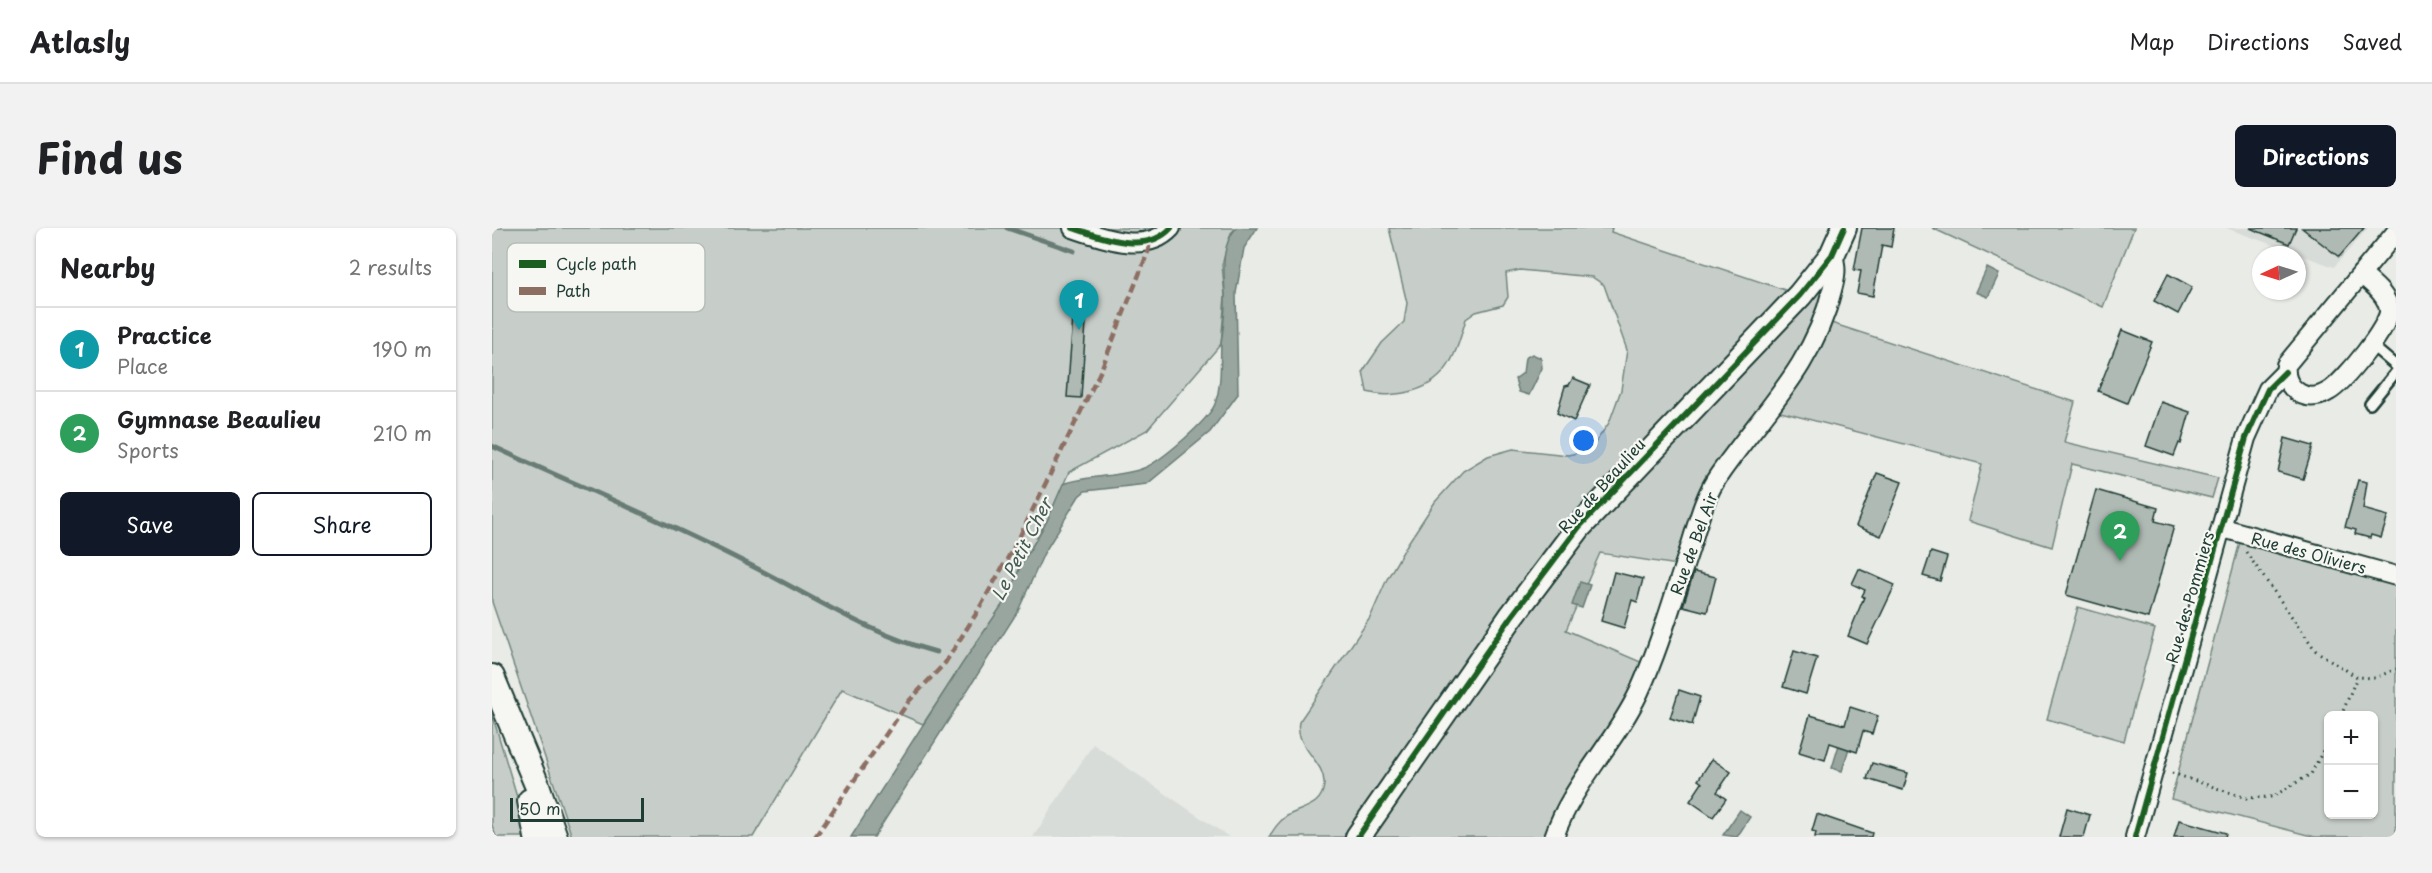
<!DOCTYPE html>
<html lang="en">
<head>
<meta charset="utf-8">
<style>
  body { margin:0; font-family:"Playpen Sans",sans-serif; background:#f2f2f2; color:#202124 }
  .controls { position:absolute; right:18px; bottom:18px; display:grid; overflow:hidden; border-radius:9px; box-shadow:0 2px 4px #0004 }
  .controls button { width:54px; height:54px; display:grid; place-items:center; padding:0; border:0; border-bottom:2px solid #e0e0e0; background:#fff; color:#202124; font:30px sans-serif }
  .compass { position:absolute; left:1760px; top:18px; width:54px; height:54px; border-radius:50%; background:#fff; box-shadow:0 2px 4px #0004; rotate:266deg }
  .scale { position:absolute; left:18px; bottom:15px; width:134px; box-sizing:border-box; padding-left:6px; border:3px solid #1f3d34; border-top:0; font-size:16px; line-height:21px; white-space:nowrap; color:#1f3d34; -webkit-text-stroke:4px #f6f6f2; paint-order:stroke }
  .you { position:absolute; left:1092px; top:213px; width:21px; height:21px; margin:-15px; border:4px solid #fff; border-radius:50%; background:#1a73e8; box-shadow:0 0 0 9px #1a73e833 }
  .badge { display:grid; place-items:center; width:39px; height:39px; border-radius:50%; background:#111827; color:#fff; font-size:20px; font-weight:700 }
  .pin { position:absolute; translate:-50% -50px; filter:drop-shadow(0 2px 3px #0008) }
  .pin::after { content:''; position:absolute; top:32px; width:21px; height:18px; background:inherit; clip-path:polygon(0 0,100% 0,50% 100%) }
  .list { margin:0; padding:0; list-style:none }
  h2 { display:flex; justify-content:space-between; align-items:center; height:78px; margin:0; padding:0 24px; font-size:26px }
  h2 small { font-size:20px; font-weight:400; color:#757577 }
  .list li { display:grid; grid-template-columns:39px 1fr auto; gap:18px; align-items:center; box-sizing:border-box; height:84px; padding:0 24px; border-top:2px solid #e0e0e0 }
  .list b { display:block; font-size:22px; white-space:nowrap }
  .list p { margin:0; font-size:20px; white-space:nowrap; color:#757577 }
  .list em { font-size:20px; font-style:normal; color:#757577 }
  .actions { display:flex; gap:12px; padding:18px 24px }
  .actions a { flex:1; padding:14px 0; border:2px solid #111827; border-radius:9px; text-align:center; font-size:21px; color:#111827 }
  .actions .main { background:#111827; color:#fff }
  .map { position:relative; flex:none; width:1904px; height:609px; overflow:hidden; border-radius:9px }
  header { display:flex; align-items:center; gap:36px; box-sizing:border-box; height:84px; padding:0 30px; background:#fff; border-bottom:2px solid #e0e0e0 }
  header strong { font-size:28px }
  nav { display:flex; gap:33px; margin-inline-start:auto; font-size:21px }
  .intro { display:flex; align-items:center; justify-content:space-between; box-sizing:border-box; height:144px; padding:0 36px }
  h1 { margin:0; font-size:42px }
  .button { padding:15px 27px; border-radius:9px; background:#111827; color:#fff; font-size:21px; font-weight:700 }
  main { display:flex; gap:36px; padding:0 36px }
  aside { flex:1; background:#fff; border-radius:9px; box-shadow:0 2px 4px #0004 }
  .map>svg:first-child { display:block }
  .built { fill:#d8dcd8 }
  .green { fill:#c7cec9; stroke:#73867e; stroke-width:1.5; fill-rule:evenodd }
  .water { fill:#99a6a0; stroke:#687c75; stroke-width:1.5 }
  .lines { fill:none; stroke-linecap:round; stroke-linejoin:round }
  .stream { stroke:#687c75; stroke-width:5 }
  .building { fill:#b0bab5; stroke:#1f3d34; stroke-width:1.5 }
  .lane-casing { stroke:#1f3d34; stroke-width:14 }
  .street-casing { stroke:#1f3d34; stroke-width:22 }
  .secondary-casing { stroke:#1f3d34; stroke-width:28 }
  .path { stroke:#1f3d34; stroke-width:3; stroke-dasharray:1.5 4.5; stroke-linecap:butt }
  .lane { stroke:#f6f6f2; stroke-width:9 }
  .street { stroke:#f6f6f2; stroke-width:18 }
  .secondary { stroke:#f6f6f2; stroke-width:24 }
  .quiet { stroke:#8d6e63; stroke-width:4.5; stroke-dasharray:9 4.5; stroke-linecap:butt }
  .cycleway-casing { stroke:#f6f6f2; stroke-width:10 }
  .cycleway { stroke:#1b5e20; stroke-width:6 }
  .labels { text-anchor:middle; dominant-baseline:central; stroke-width:4.5; stroke-linejoin:round; paint-order:stroke }
  .street-label { font-size:16px; fill:#1f3d34; stroke:#f6f6f2 }
  .water-label { font-size:18px; font-style:italic; fill:#445c54; stroke:#f6f6f2 }
  .key { fill:#f6f6f2; stroke:#b6beb9; stroke-width:1.5 }
  .key-label { font-size:16px; fill:#1f3d34 }
</style>
</head>
<body>
<header>
<strong>Atlasly</strong>
<nav><a>Map</a><a>Directions</a><a>Saved</a></nav>
</header>
<div class="intro"><h1>Find us</h1><a class="button">Directions</a></div>
<main>
<aside>
<h2>Nearby<small>2 results</small></h2>
<ul class="list">
<li><span class="badge" style="background:#0f9aa8">1</span><div><b>Practice</b><p>Place</p></div><em>190 m</em></li>
<li><span class="badge" style="background:#2e9e5b">2</span><div><b>Gymnase Beaulieu</b><p>Sports</p></div><em>210 m</em></li>
</ul>
<div class="actions"><a class="main">Save</a><a>Share</a></div>
</aside>
<div class="map">
<svg width="1904" height="609" viewBox="0 0 1904 609">
  <rect width="100%" height="100%" fill="#e9ebe7"/>
  <filter id="ink" filterUnits="userSpaceOnUse"><feTurbulence type="fractalNoise" baseFrequency=".0167" numOctaves="2"/><feDisplacementMap in="SourceGraphic" scale="12" xChannelSelector="R" yChannelSelector="G"/><feConvolveMatrix kernelMatrix="1 2 1 2 8 2 1 2 1" color-interpolation-filters="sRGB"/></filter>
  <g filter="url(#ink)">
    <g class="built">
      <path d="M1734,0H1876L1842,39Z"/>
      <path d="M601,516L737,609H541Z"/>
    </g>
    <g class="green">
      <path d="M0,0H744L739,5L730,37L733,68L729,116L655,202L577,244L555,293L528,339L517,367L431,496L350,461L261,609H80L0,374Z"/>
      <path d="M897,0H1120L1119,4L1308,67L1340,27L1333,93L1583,174L1572,214L1726,250L1720,270L1580,236L1560,319L1476,293L1490,236L1277,181L1225,249L1192,338L1108,325L1074,402L1158,438L1062,609H777C782,601 787,593 795,588C810,579 830,579 832,557C834,533 802,520 807,494L878,390L895,351L916,315L943,274L971,243L996,228L1021,221L1076,227L1098,222L1117,195L1129,162L1135,122L1112,57L1100,49L1028,42L1014,45L1016,69L1011,77L984,84L974,91C963,129 955,157 912,165C898,167 889,168 875,164L871,143L890,115L912,94L915,75Z"/>
      <path d="M1440,0H1642L1611,79Z"/>
      <path d="M1748,314L1904,355V609H1823L1679,571ZM1836,488H1882V586H1836Z"/>
      <path d="M1586,379L1663,401L1632,513L1555,491Z"/>
      <path d="M0,486L37,609H4L0,597Z"/>
    </g>
    <g class="water">
      <path d="M744,0H765L752,20L744,65L746,166L718,204L655,256L593,263L587,268L552,325L526,383L382,609H359L470,436L517,367L528,339L555,293L571,256C596,247 631,249 652,240C669,233 716,193 723,176C730,156 728,136 729,116C731,100 734,83 733,66C732,43 728,19 744,0Z"/>
      <path d="M1495,40L1507,46L1496,69L1484,64Z"/>
      <path d="M1040,126L1049,130L1050,140L1037,167L1027,164L1023,151L1031,145L1033,130Z"/>
      <path d="M1088,354L1098,357L1090,380L1080,377Z"/>
      <path d="M1347,517L1357,520L1350,543L1340,540Z"/>
      <path d="M1248,582L1258,589L1245,609L1231,607Z"/>
    </g>
    <g class="lines">
      <g class="stream">
        <path d="M515,0L582,23"/>
        <path d="M0,218C84,257 171,292 254,335C317,366 376,406 444,424"/>
      </g>
    </g>
    <g class="building">
      <path d="M1370,0H1402L1399,19L1390,17L1381,68L1365,65L1369,43L1362,42Z"/>
      <path d="M1758,0H1804L1797,16Z"/>
      <path d="M1810,0H1872L1847,29Z"/>
      <path d="M1676,46L1700,59L1686,86L1662,73Z"/>
      <path d="M583,63L596,64L589,170L575,169Z"/>
      <path d="M1630,102L1660,114L1635,175L1606,163Z"/>
      <path d="M1081,150L1098,157L1082,193L1065,185L1073,158L1077,157Z"/>
      <path d="M1669,174L1698,184L1689,216L1687,215L1682,228L1654,218Z"/>
      <path d="M1793,210L1821,218L1811,251L1786,244Z"/>
      <path d="M1385,245L1410,254L1389,308L1364,298Z"/>
      <path d="M1866,252L1875,254L1871,281L1896,288L1889,310L1879,307L1878,310L1863,306L1864,302L1853,299Z"/>
      <path d="M1604,262L1666,280L1663,293L1682,298L1656,390L1574,367Z"/>
      <path d="M1439,324L1455,329L1448,353L1431,348Z"/>
      <path d="M1367,341L1403,357L1375,416L1356,408L1372,369L1370,368L1373,362L1360,356Z"/>
      <path d="M1122,344L1151,351L1145,374L1140,372L1132,400L1109,393Z"/>
      <path d="M1202,344L1224,349L1215,384L1191,378Z"/>
      <path d="M1302,423L1325,430L1314,466L1291,459Z"/>
      <path d="M1187,462L1208,469L1200,497L1178,490Z"/>
      <path d="M1358,479L1386,488L1380,506L1371,503L1365,524L1338,515L1333,532L1307,524L1318,487L1353,497Z"/>
      <path d="M1220,531L1239,544L1225,564L1234,571L1221,589L1198,573L1210,555L1206,552Z"/>
      <path d="M1380,535L1416,545L1411,562L1375,551Z"/>
      <path d="M1575,580L1598,587L1592,609H1567Z"/>
      <path d="M1325,586L1380,605L1379,609H1323L1324,604L1320,603Z"/>
      <path d="M1687,592L1734,605L1733,609H1682Z"/>
    </g>
    <g class="lines">
      <g class="lane-casing">
        <g id="lane">
          <path d="M1878,116L1904,138"/>
          <path d="M1878,176L1904,144"/>
        </g>
      </g>
      <g class="street-casing">
        <g id="street">
          <path d="M581,0C611,10 654,27 679,0"/>
          <path d="M1869,46C1880,56 1895,66 1897,82C1899,97 1851,155 1837,163C1826,170 1813,171 1803,162C1795,156 1793,146 1794,137L1904,4"/>
          <path d="M1731,300L1904,348"/>
          <path d="M1062,609C1080,556 1123,515 1147,464C1168,418 1181,370 1197,323C1205,298 1212,268 1227,247C1270,185 1322,138 1340,62C1343,51 1346,38 1340,27"/>
          <path d="M1643,609L1754,210L1776,161L1793,144"/>
        </g>
      </g>
      <g class="secondary-casing">
        <g id="secondary">
          <path d="M0,449L45,557L63,609"/>
          <path d="M38,573L45,609"/>
          <path d="M866,609L1019,389L1087,299L1308,67L1340,27L1352,0"/>
        </g>
      </g>
      <g class="path">
        <path d="M1754,324L1824,423L1865,449L1883,450L1904,441"/>
        <path d="M1849,488L1865,449"/>
        <path d="M1680,545L1754,570L1780,569L1819,546L1836,513"/>
      </g>
      <use href="#lane" class="lane"/>
      <use href="#street" class="street"/>
      <use href="#secondary" class="secondary"/>
      <path class="quiet" d="M323,609L417,473L453,435L484,386L526,312L609,142L656,24L658,13"/>
      <g class="cycleway-casing">
        <g id="cycleway">
          <path d="M581,0C611,10 654,27 679,0"/>
          <path d="M866,609L1019,389L1087,299L1308,67L1340,27L1352,0"/>
          <path d="M1643,609L1754,210L1776,161L1793,144"/>
        </g>
      </g>
      <use href="#cycleway" class="cycleway"/>
    </g>
  </g>
  <g class="labels">
    <g class="street-label">
      <text transform="translate(1109 257) rotate(-48)">Rue de Beaulieu</text>
      <text transform="translate(1201 315) rotate(-70)">Rue de Bel Air</text>
      <text transform="translate(1817 324) rotate(15)">Rue des Oliviers</text>
      <text transform="translate(1697 369) rotate(-74)">Rue des Pommiers</text>
    </g>
    <g class="water-label">
      <text transform="translate(529 321) rotate(-63)">Le Petit Cher</text>
    </g>
  </g>
  <rect x="15" y="15" width="198" height="69" rx="9" class="key"/>
  <rect x="27" y="32" width="27" height="8" fill="#1b5e20"/>
  <rect x="27" y="59" width="27" height="8" fill="#8d6e63"/>
  <g class="key-label">
    <text x="64" y="42">Cycle path</text>
    <text x="64" y="69">Path</text>
  </g>
</svg>
<div class="controls">
<button>+</button>
<button>−</button>
</div>
<svg class="compass" viewBox="-18 -18 36 36"><path d="M0-13l5 13h-10z" fill="#e53935"/><path d="M0 13l5-13h-10z" fill="#757577"/></svg>
<div class="scale">50 m</div>
<div class="you"></div>
<div class="pin badge" style="left:587px;top:102px;background:#0f9aa8">1</div>
<div class="pin badge" style="left:1628px;top:333px;background:#2e9e5b">2</div>
</div>
</main>
</body>
</html>
